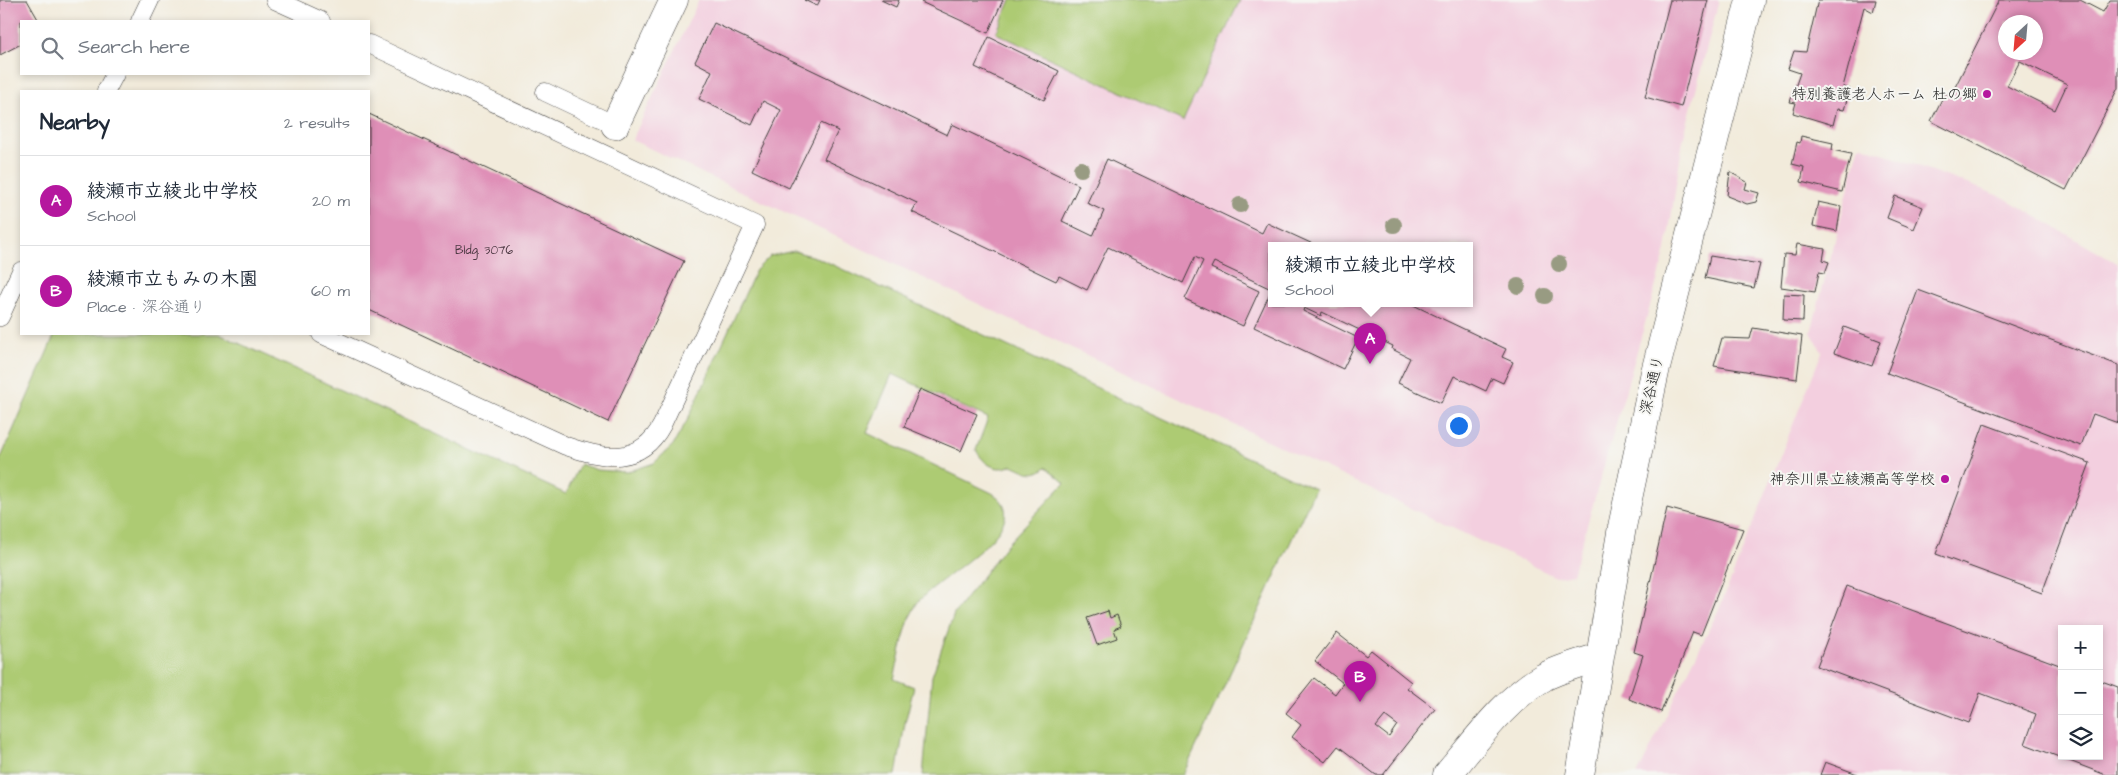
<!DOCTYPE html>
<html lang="en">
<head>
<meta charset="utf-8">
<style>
  body { margin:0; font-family:"Architects Daughter","Klee One",sans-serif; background:#f6f6f7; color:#1f2937 }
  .controls { position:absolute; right:15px; bottom:15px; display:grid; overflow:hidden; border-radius:0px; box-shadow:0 2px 8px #0003 }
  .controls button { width:45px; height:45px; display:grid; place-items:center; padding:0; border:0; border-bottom:1px solid #e0e1e3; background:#fff; color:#1f2937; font:25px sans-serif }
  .compass { position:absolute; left:1998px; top:15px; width:45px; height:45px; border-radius:50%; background:#fff; box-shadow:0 2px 8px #0003; rotate:206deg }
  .you { position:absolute; left:1458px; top:425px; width:18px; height:18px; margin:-12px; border:4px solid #fff; border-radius:50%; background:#1a73e8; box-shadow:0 0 0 8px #1a73e833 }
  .badge { display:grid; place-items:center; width:32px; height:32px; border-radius:50%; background:#b5179e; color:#fff; font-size:16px; font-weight:700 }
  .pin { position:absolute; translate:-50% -41px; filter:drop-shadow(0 1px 2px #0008) }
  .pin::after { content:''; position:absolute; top:26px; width:18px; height:15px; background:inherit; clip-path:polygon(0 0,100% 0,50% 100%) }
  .popup { position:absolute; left:1268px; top:242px; width:205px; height:65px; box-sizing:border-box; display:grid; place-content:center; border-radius:0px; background:#fff; filter:drop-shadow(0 1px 4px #0005); font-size:16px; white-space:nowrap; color:#747a83 }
  .popup b { font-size:19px; color:#1f2937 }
  .popup::after { content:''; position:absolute; left:50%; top:100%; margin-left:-10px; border:10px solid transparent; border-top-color:#fff }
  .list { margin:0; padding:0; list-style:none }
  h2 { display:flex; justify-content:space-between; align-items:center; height:65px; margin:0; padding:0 20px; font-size:21px }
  h2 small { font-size:16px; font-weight:400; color:#747a83 }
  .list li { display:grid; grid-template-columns:32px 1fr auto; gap:15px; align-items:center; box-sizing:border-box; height:90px; padding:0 20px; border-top:1px solid #e0e1e3 }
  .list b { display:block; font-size:19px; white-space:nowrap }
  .list p { margin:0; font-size:16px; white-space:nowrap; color:#747a83 }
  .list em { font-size:16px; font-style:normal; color:#747a83 }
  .icon { flex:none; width:28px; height:28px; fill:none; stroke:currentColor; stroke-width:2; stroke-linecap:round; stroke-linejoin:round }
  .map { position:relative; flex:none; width:2118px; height:775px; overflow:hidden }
  .search { position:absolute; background:#fff; box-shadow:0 2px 8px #0003; left:20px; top:20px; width:350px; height:55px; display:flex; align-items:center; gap:12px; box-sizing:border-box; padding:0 18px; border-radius:0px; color:#747a83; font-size:19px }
  .panel { position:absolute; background:#fff; box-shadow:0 2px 8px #0003; left:20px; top:90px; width:350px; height:245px; border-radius:0px }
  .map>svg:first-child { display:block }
  .built { fill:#f3cfdf; fill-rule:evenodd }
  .green { fill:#adcb73; stroke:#647448 }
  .building { fill:#df8fb7; fill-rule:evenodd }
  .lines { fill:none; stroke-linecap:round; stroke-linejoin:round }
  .lane-casing { stroke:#3c3b39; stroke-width:19 }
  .secondary-casing { stroke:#3c3b39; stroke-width:29 }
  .lane { stroke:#fff; stroke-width:18 }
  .secondary { stroke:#fff; stroke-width:28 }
  .tree { fill:#989b82 }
  .poi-dot { fill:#b5179e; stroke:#f6f6f2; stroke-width:2 }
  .labels { text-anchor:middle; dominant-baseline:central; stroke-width:4; stroke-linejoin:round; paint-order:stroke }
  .number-label { font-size:12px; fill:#4d3943 }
  .poi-label { font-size:15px; fill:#1c1c1c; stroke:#f6f6f2; text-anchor:end }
  .street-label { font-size:15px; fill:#1c1c1c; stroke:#f6f6f2 }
</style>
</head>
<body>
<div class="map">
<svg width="2118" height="775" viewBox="0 0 2118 775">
  <rect width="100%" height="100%" fill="#f6f6f2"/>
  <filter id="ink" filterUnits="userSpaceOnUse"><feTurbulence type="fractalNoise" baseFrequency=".02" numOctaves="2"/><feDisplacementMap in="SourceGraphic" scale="10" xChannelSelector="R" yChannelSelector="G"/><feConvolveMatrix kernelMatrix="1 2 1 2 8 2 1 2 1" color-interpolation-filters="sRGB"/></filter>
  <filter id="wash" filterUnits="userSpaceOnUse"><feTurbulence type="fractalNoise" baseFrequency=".0096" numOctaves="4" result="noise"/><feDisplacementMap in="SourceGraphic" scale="20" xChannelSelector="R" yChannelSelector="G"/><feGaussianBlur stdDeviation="1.12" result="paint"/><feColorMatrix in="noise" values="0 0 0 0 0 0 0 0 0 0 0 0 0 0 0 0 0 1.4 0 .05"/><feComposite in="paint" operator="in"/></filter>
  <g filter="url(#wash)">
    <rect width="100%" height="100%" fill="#f2ebdb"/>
    <g class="built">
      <path d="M699,0H1719L1683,140L1666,250L1573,574L1556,577L632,140ZM1271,245H1469V303H1271Z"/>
      <path d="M1860,145L2003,197L2118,264V775H1637L1720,607L1822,352L1811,332ZM2062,629H2099V756H2062Z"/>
    </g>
    <g class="green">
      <path d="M1011,0H1240L1183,121L996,33Z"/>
      <path d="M794,251L818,258L1315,489L1183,775H923L932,676L954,614L1008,543L1065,483L1046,467C1034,478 1026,471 1012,465C996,473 984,464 976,450L988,418L892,374L867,433L992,493C1044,525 930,580 916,605C904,626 900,655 894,679L914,687L905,723L896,775H0V460L55,334H219L566,494L580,464L597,470L627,472L654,463L673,445L688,419L756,270L770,256Z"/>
    </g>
    <g id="blocks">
      <g class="building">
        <path d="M0,0H27L39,21H21V44L0,55Z"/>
        <path d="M804,0H820L817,6Z"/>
        <path d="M881,0H899L896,7Z"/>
        <path d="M922,0H1003L988,33L921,2Z"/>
        <path d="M1670,0H1708L1681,107L1645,97Z"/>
        <path d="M1818,0H1876L1873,12L1864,7L1843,87L1850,89L1844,110L1837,109L1833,125L1793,113L1796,103L1790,102L1800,73L1788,69L1794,51L1806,52Z"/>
        <path d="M1999,0H2080L2103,12L2110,0H2118V88L2066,190L1931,121L1945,93L1951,95ZM2006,22H2036V52H2006ZM2020,61L2067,84L2055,110L2007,86Z"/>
        <path d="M714,23L947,135L952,124L1079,185L1062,221L1093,236L1104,211L1087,203L1107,159L1262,233L1267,223L1315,245H1271V289L1214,262L1211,268L1259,291L1243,326L1185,299L1203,261L1195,257L1183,283L1108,247L1087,290L1059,276L1056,281L912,212L917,203L824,159L838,131L821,123L789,188L752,170L781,110L763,101L752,125L699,99L712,71L695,62Z"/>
        <path d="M989,37L1059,71L1044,100L975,67Z"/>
        <path d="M369,114L684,261L608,422L369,310Z"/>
        <path d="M1801,136L1833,143L1832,150L1851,154L1842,192L1801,182L1804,167L1792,164L1797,142L1800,143Z"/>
        <path d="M1730,172L1747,182L1745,189L1759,193L1756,202L1747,204L1727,196Z"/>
        <path d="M1895,196L1923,207L1914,229L1887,218Z"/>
        <path d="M1818,202L1841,207L1837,231L1813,226Z"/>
        <path d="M1797,244L1825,249L1823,260L1829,262L1825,273L1819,272L1815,292L1781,287L1784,254L1795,255Z"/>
        <path d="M1710,256L1760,264L1754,288L1705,278Z"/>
        <path d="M1918,290L2118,365V423L2093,414L2081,446L1887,373Z"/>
        <path d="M1271,291V303H1409L1506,349L1502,357L1513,362L1503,383L1492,378L1486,391L1454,376L1441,403L1398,383L1410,358L1392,349L1393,346L1322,312L1321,316L1304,308L1303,311L1358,338L1343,369L1254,327Z"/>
        <path d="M1784,294L1804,295L1803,321L1783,320Z"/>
        <path d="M1844,327L1881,341L1872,366L1834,353Z"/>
        <path d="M1753,328L1802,336L1797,379L1714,366L1722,338L1750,339Z"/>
        <path d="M920,389L977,414L961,451L904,427Z"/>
        <path d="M1984,424L2090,463L2042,593L1936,554Z"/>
        <path d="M1667,508L1743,529L1701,635L1693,632L1661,712L1629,699L1643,655L1634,652Z"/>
        <path d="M1847,586L2062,666V756H2099V680L2118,687V775H2106L2025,744L2036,714L1980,693L1969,723L1817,666Z"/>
        <path d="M1108,611L1110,618L1117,615L1121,626L1114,629L1117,638L1097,645L1087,618Z"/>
        <path d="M1337,633L1366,656L1371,650L1411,682L1407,688L1435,709L1383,775H1376L1338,746L1325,762L1292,737L1301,725L1286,713L1314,678L1335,694L1343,683L1315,661ZM1385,716L1397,725L1389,737L1376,727Z"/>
        <path d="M1825,762L1860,775H1820Z"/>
      </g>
    </g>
  </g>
  <g filter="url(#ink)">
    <use href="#blocks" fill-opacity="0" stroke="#3c3b39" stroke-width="1"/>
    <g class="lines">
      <g class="lane-casing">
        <g id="lane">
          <path d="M275,0L321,21"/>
          <path d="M140,21L150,0"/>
          <path d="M106,91L115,74"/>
          <path d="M545,92L615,125"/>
          <path d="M0,317L21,271"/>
          <path d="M321,334L566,446C604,459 640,466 662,425L755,225L369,44"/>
        </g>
      </g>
      <g class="secondary-casing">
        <g id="secondary">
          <path d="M615,125L674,0"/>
          <path d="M1447,775C1477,740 1504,700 1544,677C1561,668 1581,663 1599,657"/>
          <path d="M1580,775L1622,527L1655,372L1750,0"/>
        </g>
      </g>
      <use href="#lane" class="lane"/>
      <use href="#secondary" class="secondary"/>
    </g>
    <g class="tree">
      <circle cx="1081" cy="169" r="8"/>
      <circle cx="1240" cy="205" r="8"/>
      <circle cx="1394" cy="225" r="8"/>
      <circle cx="1559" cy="264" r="8"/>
      <circle cx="1518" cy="286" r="8"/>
      <circle cx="1545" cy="296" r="8"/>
    </g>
  </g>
  <g class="poi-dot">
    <circle cx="1987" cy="94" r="5"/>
    <circle cx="1945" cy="479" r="5"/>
  </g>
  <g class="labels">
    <g class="number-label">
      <text x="484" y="250">Bldg. 3076</text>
    </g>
    <g class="poi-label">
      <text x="1977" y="94">特別養護老人ホーム 杜の郷</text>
      <text x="1935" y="479">神奈川県立綾瀬高等学校</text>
    </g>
    <g class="street-label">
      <text transform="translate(1652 385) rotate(-77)">深谷通り</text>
    </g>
  </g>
</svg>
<div class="controls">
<button>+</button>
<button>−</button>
<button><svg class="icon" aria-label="layers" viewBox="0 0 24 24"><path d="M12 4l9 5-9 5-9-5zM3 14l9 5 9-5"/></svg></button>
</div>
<svg class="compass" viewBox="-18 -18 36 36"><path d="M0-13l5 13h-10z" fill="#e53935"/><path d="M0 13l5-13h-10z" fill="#747a83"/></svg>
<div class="you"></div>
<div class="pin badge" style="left:1370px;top:364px">A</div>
<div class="popup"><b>綾瀬市立綾北中学校</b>School</div>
<div class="pin badge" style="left:1360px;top:702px">B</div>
<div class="search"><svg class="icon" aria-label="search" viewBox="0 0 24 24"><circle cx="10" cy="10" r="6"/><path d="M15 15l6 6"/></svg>Search here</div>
<section class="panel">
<h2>Nearby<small>2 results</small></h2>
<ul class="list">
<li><span class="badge">A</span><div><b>綾瀬市立綾北中学校</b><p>School</p></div><em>20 m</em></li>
<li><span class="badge">B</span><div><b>綾瀬市立もみの木園</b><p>Place · 深谷通り</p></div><em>60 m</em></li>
</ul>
</section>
</div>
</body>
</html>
